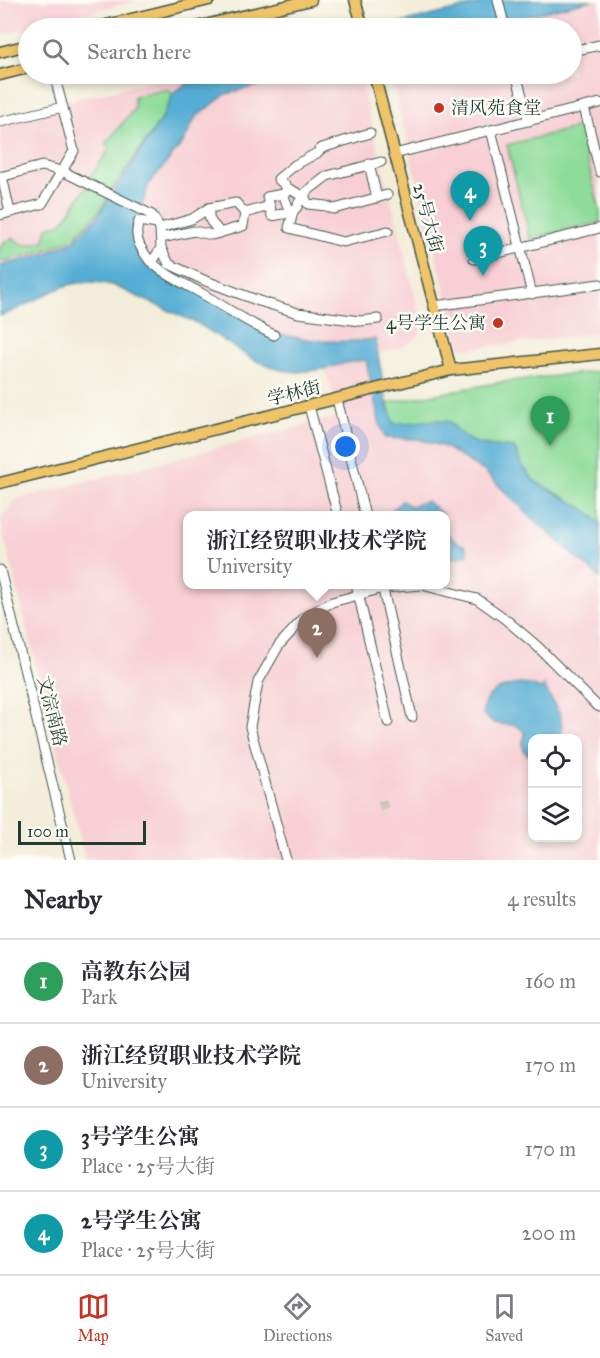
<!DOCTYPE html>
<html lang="en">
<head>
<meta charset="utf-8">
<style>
  body { margin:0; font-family:"IM FELL Great Primer","Noto Serif SC",serif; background:#f2f2f3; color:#2b2b33 }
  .controls { position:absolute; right:18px; bottom:18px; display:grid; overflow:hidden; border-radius:12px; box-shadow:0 3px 9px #0003 }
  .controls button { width:54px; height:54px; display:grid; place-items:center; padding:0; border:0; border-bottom:2px solid #e1e1e2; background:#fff; color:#2b2b33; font:30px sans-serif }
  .scale { position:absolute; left:18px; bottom:15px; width:128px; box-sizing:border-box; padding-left:6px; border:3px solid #1f3d34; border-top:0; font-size:16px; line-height:21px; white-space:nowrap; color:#1f3d34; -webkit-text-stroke:4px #fdfcf7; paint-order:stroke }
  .you { position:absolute; left:346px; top:447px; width:21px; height:21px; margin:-15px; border:4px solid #fff; border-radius:50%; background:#1a73e8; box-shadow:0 0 0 9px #1a73e833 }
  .badge { display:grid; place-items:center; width:39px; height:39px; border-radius:50%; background:#c8321e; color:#fff; font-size:20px; font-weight:700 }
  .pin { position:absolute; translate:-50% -50px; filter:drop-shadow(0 2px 3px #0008) }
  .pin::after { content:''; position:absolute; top:32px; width:21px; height:18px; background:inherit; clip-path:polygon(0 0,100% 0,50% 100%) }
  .popup { position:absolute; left:183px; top:511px; width:267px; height:78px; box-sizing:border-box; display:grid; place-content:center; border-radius:12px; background:#fff; filter:drop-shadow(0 2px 4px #0005); font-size:20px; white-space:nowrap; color:#7c7c81 }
  .popup b { font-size:22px; color:#2b2b33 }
  .popup::after { content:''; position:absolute; left:50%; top:100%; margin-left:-12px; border:12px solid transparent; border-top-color:#fff }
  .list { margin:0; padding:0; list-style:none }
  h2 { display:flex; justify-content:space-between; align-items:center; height:78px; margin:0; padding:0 24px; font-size:26px }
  h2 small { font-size:20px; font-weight:400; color:#7c7c81 }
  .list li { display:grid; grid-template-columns:39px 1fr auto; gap:18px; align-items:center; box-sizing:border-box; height:84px; padding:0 24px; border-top:2px solid #e1e1e2 }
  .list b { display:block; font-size:22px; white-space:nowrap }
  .list p { margin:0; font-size:20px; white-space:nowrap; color:#7c7c81 }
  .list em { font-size:20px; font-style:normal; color:#7c7c81 }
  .icon { flex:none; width:33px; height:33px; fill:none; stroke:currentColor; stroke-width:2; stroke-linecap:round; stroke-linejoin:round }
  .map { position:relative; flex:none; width:600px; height:860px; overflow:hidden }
  .search { position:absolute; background:#fff; box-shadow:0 3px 9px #0003; left:18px; right:18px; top:18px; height:66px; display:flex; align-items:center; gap:15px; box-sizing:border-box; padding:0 21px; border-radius:33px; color:#7c7c81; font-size:22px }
  .sheet { height:414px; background:#fff }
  nav { display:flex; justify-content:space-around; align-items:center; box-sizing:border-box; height:84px; border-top:2px solid #e1e1e2; background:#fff; font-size:16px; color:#7c7c81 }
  nav a { display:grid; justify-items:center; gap:3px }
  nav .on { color:#c8321e }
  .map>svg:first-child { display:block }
  .built { fill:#f7cfd4; fill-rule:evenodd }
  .green { fill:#8edc9a; stroke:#568c67; stroke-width:1.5 }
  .water { fill:#57aed4; stroke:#3b7684; stroke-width:1.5 }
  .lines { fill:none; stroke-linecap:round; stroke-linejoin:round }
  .minor-tunnel { stroke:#c9cab8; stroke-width:9; stroke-dasharray:9 4.5; stroke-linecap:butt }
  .minor-casing { stroke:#3f574d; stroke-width:11 }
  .major-casing { stroke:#3f574d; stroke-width:13 }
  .minor { stroke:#fff; stroke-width:9 }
  .major { stroke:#f0c469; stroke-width:10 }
  .poi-dot { fill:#c8321e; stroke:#fdfcf7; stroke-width:2 }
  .labels { text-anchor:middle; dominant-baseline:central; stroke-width:5; stroke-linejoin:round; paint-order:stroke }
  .poi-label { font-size:18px; fill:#1f3d34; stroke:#fdfcf7; text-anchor:start }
  .street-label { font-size:18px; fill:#1f3d34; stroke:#fdfcf7 }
</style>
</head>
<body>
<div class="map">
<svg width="600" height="860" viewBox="0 0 600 860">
  <rect width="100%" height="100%" fill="#fdfcf7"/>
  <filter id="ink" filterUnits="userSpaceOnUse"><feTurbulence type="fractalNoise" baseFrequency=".0167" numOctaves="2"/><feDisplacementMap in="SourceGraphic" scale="12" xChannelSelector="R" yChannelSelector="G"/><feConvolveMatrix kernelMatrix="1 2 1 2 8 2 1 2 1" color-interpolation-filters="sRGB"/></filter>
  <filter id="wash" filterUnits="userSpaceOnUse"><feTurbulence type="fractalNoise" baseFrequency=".008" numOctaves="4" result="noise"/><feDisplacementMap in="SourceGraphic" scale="24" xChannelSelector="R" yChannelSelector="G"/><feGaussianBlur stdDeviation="1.35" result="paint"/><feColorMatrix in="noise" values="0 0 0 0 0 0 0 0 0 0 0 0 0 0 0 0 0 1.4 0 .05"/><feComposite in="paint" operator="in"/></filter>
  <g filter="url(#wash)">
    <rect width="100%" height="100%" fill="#f3edd9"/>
    <g class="built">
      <path d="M0,0H140L0,35Z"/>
      <path d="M592,0H600V333L465,349L459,345L390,74H572V28H477Z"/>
      <path d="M187,74H359L423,327L416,339L400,348L321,366L128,266L0,296V116Z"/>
      <path d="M367,360L379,421L385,438L418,439L445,447L484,471L533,519L600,578V860H85L0,521L14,500L341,416L324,369L345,363ZM188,516H446V584H188ZM532,738H578V838H532Z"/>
    </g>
    <g class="green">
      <path d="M169,89L173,96L162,118L111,191L88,180L109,150L106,143L134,109V96Z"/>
      <path d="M579,127L600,211V222L530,239L507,145Z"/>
      <path d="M87,186L109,196L100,210L75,237L46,250L0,262V248L2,243L13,238L24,245L44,241L47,227L62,223Z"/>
      <path d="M600,371V524L591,514L579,506L534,481L521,463L514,448C500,446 483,447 471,441C463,437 456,429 450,422L437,420L394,425L387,403L502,382Z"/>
    </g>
    <g class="water">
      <path d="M495,0H592L477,28H381Z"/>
      <path d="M211,74H301L226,94L195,118L184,141L149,184L137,220L132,229L136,251L145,263L271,332C304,341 341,344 375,339L387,403L394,424L437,420L450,422C456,429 463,437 471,441C484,447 500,446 514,448L521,463L534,481L579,506L591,514L600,524V578L533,519L484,471L445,447L418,439L385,438L379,421L366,360L345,363L324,369L298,372L281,370L254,360L199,324L112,285C65,272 40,303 0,316V266L47,253L75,240L98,216L162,118L175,91L199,77Z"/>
      <path d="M402,501L410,506L427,501L443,515H393L392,510Z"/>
      <path d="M446,532L456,542L466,546L468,554L446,560Z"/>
      <path d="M520,684L530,685L542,689L544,686L561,717L562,731L559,738H532V756C521,753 521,744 525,735C519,720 507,727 495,723C490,721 487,718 483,714C482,692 502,686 520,684Z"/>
    </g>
  </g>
  <g filter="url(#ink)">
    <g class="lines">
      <path class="minor-tunnel" d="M382,801L385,811"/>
      <g class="minor-casing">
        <g id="minor">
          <path d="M498,0L505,28"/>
          <path d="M572,51L600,45"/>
          <path d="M516,74L529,121"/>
          <path d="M584,107L600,172"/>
          <path d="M0,122L63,107"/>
          <path d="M491,130L532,294"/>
          <path d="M394,154L600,103"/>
          <path d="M369,164L377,198"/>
          <path d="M2,176L10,212"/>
          <path d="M0,177L42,166L62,171L152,215L160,228L161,248L169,264L206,281L259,301L298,313L360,321L378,319"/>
          <path d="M290,190H292L305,198V193L327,176L381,162"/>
          <path d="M283,194L290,190L278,179L295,165L317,153L322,148L370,133"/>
          <path d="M270,206L267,197L283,194L290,212"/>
          <path d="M293,212L289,228L343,242L388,231"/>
          <path d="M0,215L42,204L74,151L54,74"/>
          <path d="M157,224L139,221C133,237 140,248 150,261L154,259L161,248"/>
          <path d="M160,228L192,219L209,208"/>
          <path d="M220,233C212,221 208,224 209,208L236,203L245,213"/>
          <path d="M161,238L194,231L212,235L243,226L245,213L270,206L272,216C284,213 296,215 299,202L305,198L308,204L326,206L334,209L387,195"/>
          <path d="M474,259L600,228"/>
          <path d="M150,261C165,275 183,283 201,293C225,307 248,323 274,335"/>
          <path d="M434,306L600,284"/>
          <path d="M337,399L365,516"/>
          <path d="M309,406L338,516"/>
          <path d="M0,570L71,860"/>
          <path d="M356,584L388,722"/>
          <path d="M382,585L412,717"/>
          <path d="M286,860L250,727L258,682L279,645L305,617L332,602L383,588L422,585L477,599L504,618L537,646L596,705L600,707"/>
        </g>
      </g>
      <g class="major-casing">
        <g id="major">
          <path d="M355,0L363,28"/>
          <path d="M94,28L209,0"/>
          <path d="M192,28L311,0"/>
          <path d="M0,52L28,45"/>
          <path d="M374,74L451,370"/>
          <path d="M0,75L28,68"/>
          <path d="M0,483L451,370L600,354"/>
        </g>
      </g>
      <use href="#minor" class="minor"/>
      <use href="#major" class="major"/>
    </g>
  </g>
  <g class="poi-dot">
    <circle cx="439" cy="108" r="6"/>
    <circle cx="498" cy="323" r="6"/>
  </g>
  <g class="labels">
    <g class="poi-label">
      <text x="451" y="108">清风苑食堂</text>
      <text x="486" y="323" text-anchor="end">4号学生公寓</text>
    </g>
    <g class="street-label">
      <text transform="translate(428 218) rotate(75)">25号大街</text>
      <text transform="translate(294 393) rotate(-14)">学林街</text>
      <text transform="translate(52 711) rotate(76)">文淙南路</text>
    </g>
  </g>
</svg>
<div class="controls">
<button><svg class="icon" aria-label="locate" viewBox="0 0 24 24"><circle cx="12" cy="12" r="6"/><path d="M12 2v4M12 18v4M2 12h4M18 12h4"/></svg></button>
<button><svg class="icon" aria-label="layers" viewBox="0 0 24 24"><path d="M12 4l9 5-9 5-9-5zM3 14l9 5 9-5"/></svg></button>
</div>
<div class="scale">100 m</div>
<div class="you"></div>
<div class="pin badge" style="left:550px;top:446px;background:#2e9e5b">1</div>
<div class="pin badge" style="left:317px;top:658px;background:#8d6e63">2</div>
<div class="popup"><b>浙江经贸职业技术学院</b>University</div>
<div class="pin badge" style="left:483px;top:276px;background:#0f9aa8">3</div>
<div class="pin badge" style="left:470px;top:221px;background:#0f9aa8">4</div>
<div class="search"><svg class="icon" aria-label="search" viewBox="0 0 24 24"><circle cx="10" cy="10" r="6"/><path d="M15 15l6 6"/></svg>Search here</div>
</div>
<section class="sheet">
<h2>Nearby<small>4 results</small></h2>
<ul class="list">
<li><span class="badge" style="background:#2e9e5b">1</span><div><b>高教东公园</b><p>Park</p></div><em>160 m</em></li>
<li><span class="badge" style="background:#8d6e63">2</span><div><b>浙江经贸职业技术学院</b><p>University</p></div><em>170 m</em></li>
<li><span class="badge" style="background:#0f9aa8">3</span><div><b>3号学生公寓</b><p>Place · 25号大街</p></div><em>170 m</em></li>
<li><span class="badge" style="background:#0f9aa8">4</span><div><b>2号学生公寓</b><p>Place · 25号大街</p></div><em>200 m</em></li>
</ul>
</section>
<nav>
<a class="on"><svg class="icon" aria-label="map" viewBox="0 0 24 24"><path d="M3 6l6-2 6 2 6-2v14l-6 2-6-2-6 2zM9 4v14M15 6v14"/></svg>Map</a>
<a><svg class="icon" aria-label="directions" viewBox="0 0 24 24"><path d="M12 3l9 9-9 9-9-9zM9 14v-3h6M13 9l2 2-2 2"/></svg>Directions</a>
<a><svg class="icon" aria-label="saved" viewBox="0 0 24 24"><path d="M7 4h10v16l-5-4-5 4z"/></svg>Saved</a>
</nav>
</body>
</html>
